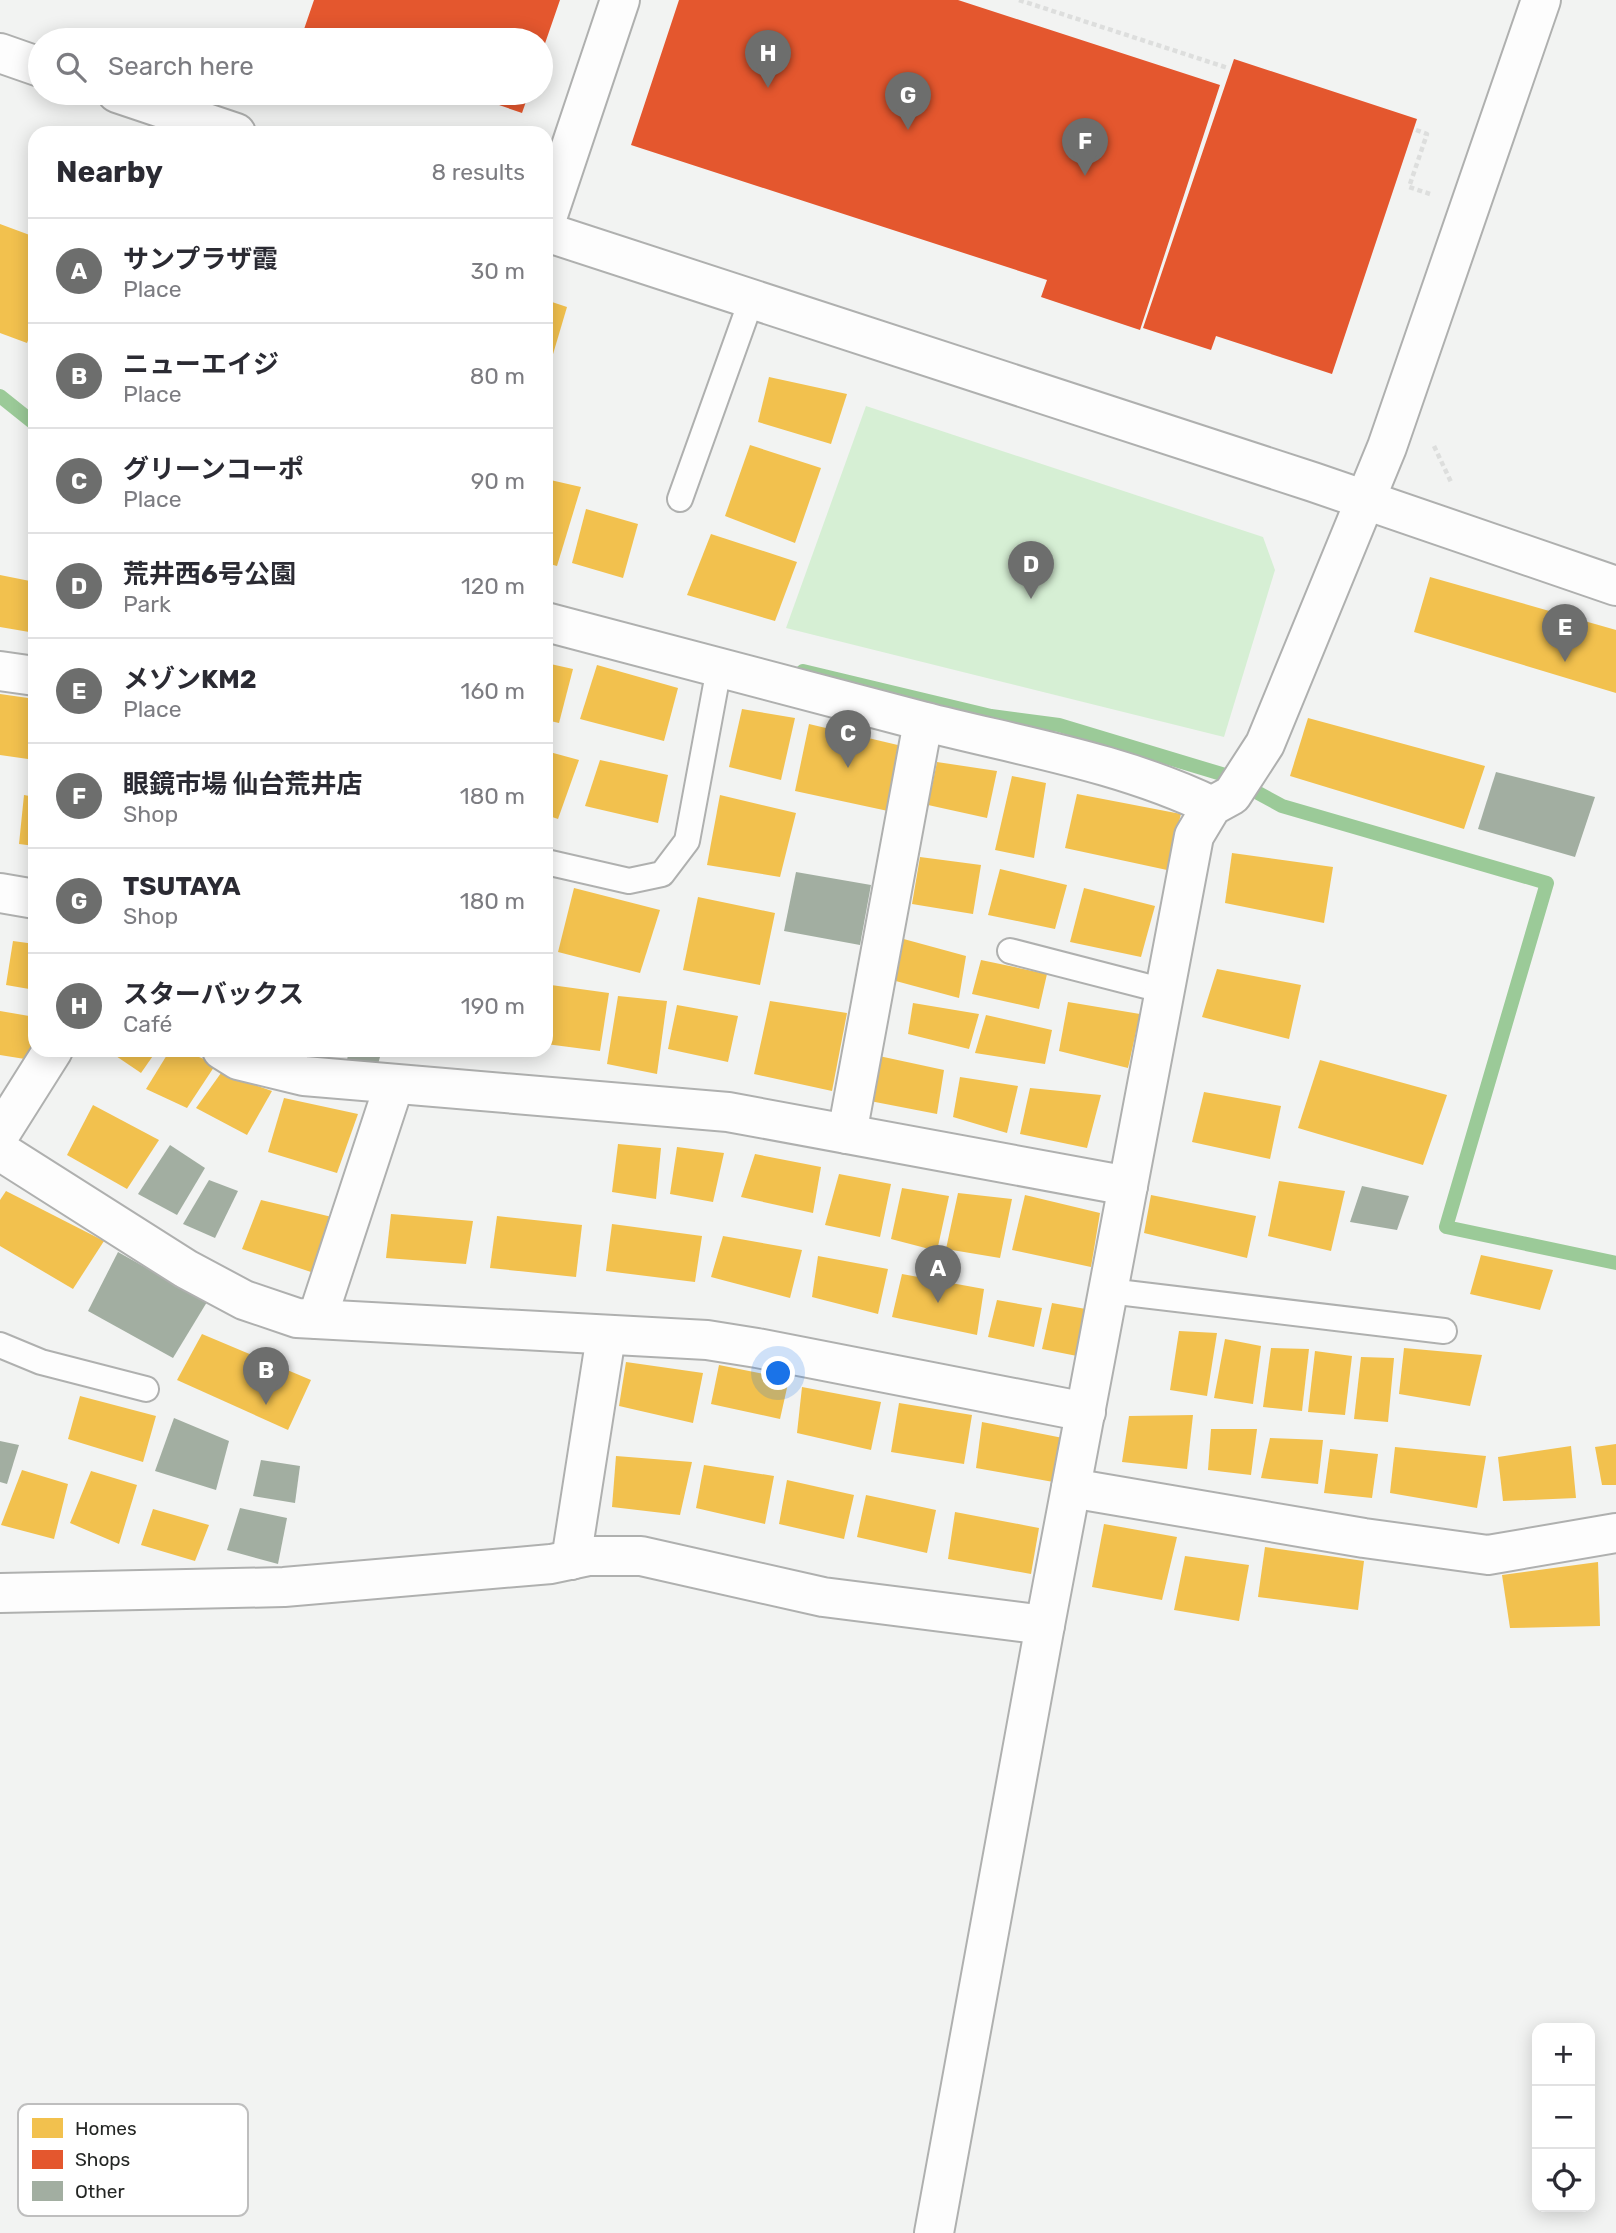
<!DOCTYPE html>
<html lang="en">
<head>
<meta charset="utf-8">
<style>
  body { margin:0; font-family:Rubik,"Noto Sans JP",sans-serif; background:#f7f7f7; color:#2b2b33 }
  .controls { position:absolute; right:21px; bottom:21px; display:grid; overflow:hidden; border-radius:14px; box-shadow:0 4px 18px #0003 }
  .controls button { width:63px; height:63px; display:grid; place-items:center; padding:0; border:0; border-bottom:2px solid #e1e1e2; background:#fff; color:#2b2b33; font:35px sans-serif }
  .you { position:absolute; left:779px; top:1374px; width:24px; height:24px; margin:-18px; border:5px solid #fff; border-radius:50%; background:#1a73e8; box-shadow:0 0 0 10px #1a73e833 }
  .badge { display:grid; place-items:center; width:46px; height:46px; border-radius:50%; background:#6d6e6d; color:#fff; font-size:23px; font-weight:700 }
  .pin { position:absolute; translate:-50% -58px; filter:drop-shadow(0 2px 4px #0008) }
  .pin::after { content:''; position:absolute; top:37px; width:24px; height:21px; background:inherit; clip-path:polygon(0 0,100% 0,50% 100%) }
  .list { margin:0; padding:0; list-style:none }
  h2 { display:flex; justify-content:space-between; align-items:center; height:91px; margin:0; padding:0 28px; font-size:30px }
  h2 small { font-size:23px; font-weight:400; color:#7c7c81 }
  .list li { display:grid; grid-template-columns:46px 1fr auto; gap:21px; align-items:center; box-sizing:border-box; height:105px; padding:0 28px; border-top:2px solid #e1e1e2 }
  .list b { display:block; font-size:26px; white-space:nowrap }
  .list p { margin:0; font-size:23px; white-space:nowrap; color:#7c7c81 }
  .list em { font-size:23px; font-style:normal; color:#7c7c81 }
  .icon { flex:none; width:38px; height:38px; fill:none; stroke:currentColor; stroke-width:2; stroke-linecap:round; stroke-linejoin:round }
  .map { position:relative; flex:none; width:1616px; height:2233px; overflow:hidden }
  .search { position:absolute; background:#fff; box-shadow:0 4px 18px #0003; left:28px; top:28px; width:525px; height:77px; display:flex; align-items:center; gap:18px; box-sizing:border-box; padding:0 24px; border-radius:38px; color:#7c7c81; font-size:26px }
  .panel { position:absolute; background:#fff; box-shadow:0 4px 18px #0003; left:28px; top:126px; width:525px; height:931px; border-radius:21px }
  .map>svg:first-child { display:block }
  .green { fill:#d6efd4 }
  .homes { fill:#f2c14e }
  .shops { fill:#e4572e }
  .lines { fill:none; stroke-linecap:round; stroke-linejoin:round }
  .stream { stroke:#9bca98; stroke-width:14 }
  .building { fill:#a2aea1 }
  .service-casing { stroke:#afb0af; stroke-width:28 }
  .minor-casing { stroke:#afb0af; stroke-width:42 }
  .tertiary-casing { stroke:#afb0af; stroke-width:42 }
  .path { stroke:#dddedd; stroke-width:4.5; stroke-dasharray:5 3.5; stroke-linecap:butt }
  .service { stroke:#fdfdfd; stroke-width:24 }
  .minor { stroke:#fdfdfd; stroke-width:38 }
  .tertiary { stroke:#fdfdfd; stroke-width:38 }
  .key { fill:#fff; stroke:#bebebe; stroke-width:2 }
  .key-label { font-size:19px; fill:#252725 }
</style>
</head>
<body>
<div class="map">
<svg width="1616" height="2233" viewBox="0 0 1616 2233">
  <rect width="100%" height="100%" fill="#f2f3f2"/>
  <path class="green" d="M866,406L1263,537L1275,570L1224,737L786,628Z"/>
  <g class="homes">
    <path d="M0,224L35,237V323L27,343L0,333Z"/>
    <path d="M546,300L567,307L551,361L546,360Z"/>
    <path d="M769,377L847,394L831,444L758,422Z"/>
    <path d="M750,445L821,468L795,543L725,516Z"/>
    <path d="M546,479L581,487L557,566L546,563Z"/>
    <path d="M586,509L638,524L623,578L572,563Z"/>
    <path d="M711,534L797,562L775,621L687,595Z"/>
    <path d="M0,575L35,582V633L0,627Z"/>
    <path d="M1430,577L1616,630V693L1414,632Z"/>
    <path d="M546,663L573,669L559,723L546,720Z"/>
    <path d="M597,665L678,688L664,741L580,719Z"/>
    <path d="M0,694L35,699V760L0,755Z"/>
    <path d="M742,709L795,718L781,780L729,767Z"/>
    <path d="M1308,718L1485,766L1464,829L1290,776Z"/>
    <path d="M809,724L902,746L888,811L795,791Z"/>
    <path d="M546,751L579,760L558,819L546,815Z"/>
    <path d="M600,760L668,775L658,823L585,806Z"/>
    <path d="M937,762L997,771L987,818L928,805Z"/>
    <path d="M1012,776L1046,783L1034,858L995,850Z"/>
    <path d="M1077,794L1181,814L1167,870L1065,848Z"/>
    <path d="M24,795L35,797V846L19,844Z"/>
    <path d="M720,795L796,813L780,877L707,865Z"/>
    <path d="M1232,853L1333,867L1324,923L1225,903Z"/>
    <path d="M920,857L981,865L973,914L912,904Z"/>
    <path d="M1000,869L1067,885L1055,929L988,915Z"/>
    <path d="M574,888L660,910L640,973L558,952Z"/>
    <path d="M1084,888L1155,906L1141,957L1070,942Z"/>
    <path d="M698,897L775,913L760,985L683,970Z"/>
    <path d="M900,938L966,956L959,998L892,980Z"/>
    <path d="M13,941L35,944V990L6,985Z"/>
    <path d="M981,960L1047,974L1039,1009L972,994Z"/>
    <path d="M1217,969L1301,985L1289,1039L1202,1017Z"/>
    <path d="M551,985L609,993L600,1051L546,1044V1013Z"/>
    <path d="M618,996L667,1001L657,1074L607,1064Z"/>
    <path d="M770,1001L847,1013L832,1091L754,1074Z"/>
    <path d="M1068,1002L1140,1014L1128,1068L1059,1051Z"/>
    <path d="M913,1003L979,1014L969,1049L908,1034Z"/>
    <path d="M677,1005L738,1016L728,1062L668,1049Z"/>
    <path d="M0,1011L35,1017V1043L31,1060L0,1055Z"/>
    <path d="M986,1015L1052,1030L1045,1064L975,1053Z"/>
    <path d="M116,1050H157L141,1073L113,1054Z"/>
    <path d="M170,1050H182L216,1064L187,1108L146,1089Z"/>
    <path d="M879,1056L944,1070L937,1114L870,1101Z"/>
    <path d="M1320,1060L1447,1095L1423,1165L1298,1128Z"/>
    <path d="M221,1073L272,1091L247,1135L196,1108Z"/>
    <path d="M960,1077L1018,1086L1007,1133L953,1117Z"/>
    <path d="M1030,1088L1101,1095L1087,1148L1020,1134Z"/>
    <path d="M1204,1092L1281,1106L1270,1159L1192,1142Z"/>
    <path d="M284,1098L358,1114L337,1173L268,1152Z"/>
    <path d="M93,1105L159,1140L127,1189L67,1155Z"/>
    <path d="M618,1144L661,1148L656,1199L612,1192Z"/>
    <path d="M677,1147L724,1153L713,1202L670,1194Z"/>
    <path d="M755,1154L821,1167L813,1213L741,1197Z"/>
    <path d="M839,1174L891,1184L880,1237L825,1225Z"/>
    <path d="M1279,1181L1345,1191L1331,1251L1268,1236Z"/>
    <path d="M902,1188L949,1196L937,1251L891,1239Z"/>
    <path d="M6,1191L104,1241L73,1289L0,1246V1200Z"/>
    <path d="M958,1193L1012,1199L1000,1258L946,1249Z"/>
    <path d="M1025,1195L1100,1213L1091,1267L1012,1250Z"/>
    <path d="M1151,1195L1256,1216L1247,1258L1144,1233Z"/>
    <path d="M261,1200L332,1217L311,1272L242,1249Z"/>
    <path d="M391,1214L473,1221L466,1264L386,1258Z"/>
    <path d="M497,1216L582,1225L576,1277L490,1268Z"/>
    <path d="M612,1224L702,1236L695,1282L606,1271Z"/>
    <path d="M723,1236L802,1250L790,1298L711,1277Z"/>
    <path d="M1481,1255L1553,1270L1540,1310L1470,1294Z"/>
    <path d="M818,1256L888,1269L878,1314L812,1297Z"/>
    <path d="M902,1274L984,1289L977,1335L892,1317Z"/>
    <path d="M997,1300L1042,1308L1034,1347L988,1337Z"/>
    <path d="M1052,1303L1086,1309L1077,1356L1042,1349Z"/>
    <path d="M1179,1331L1217,1333L1207,1396L1170,1390Z"/>
    <path d="M202,1334L311,1380L288,1430L177,1380Z"/>
    <path d="M1225,1339L1261,1346L1253,1404L1214,1398Z"/>
    <path d="M1271,1348L1309,1349L1302,1411L1263,1407Z"/>
    <path d="M1404,1348L1482,1355L1470,1406L1399,1394Z"/>
    <path d="M1315,1351L1352,1356L1345,1415L1308,1412Z"/>
    <path d="M1361,1357L1394,1358L1388,1422L1354,1419Z"/>
    <path d="M626,1362L703,1373L693,1423L619,1406Z"/>
    <path d="M719,1365L789,1379L780,1419L711,1404Z"/>
    <path d="M802,1387L881,1402L871,1450L797,1433Z"/>
    <path d="M80,1396L156,1416L143,1462L68,1439Z"/>
    <path d="M899,1403L972,1415L964,1464L891,1452Z"/>
    <path d="M1193,1415L1187,1469L1122,1462L1129,1416Z"/>
    <path d="M982,1422L1063,1438L1059,1483L976,1468Z"/>
    <path d="M1211,1429H1257L1251,1475L1208,1470Z"/>
    <path d="M1270,1438L1323,1440L1318,1484L1261,1478Z"/>
    <path d="M1616,1444V1485H1602L1595,1447Z"/>
    <path d="M1571,1446L1576,1498L1503,1501L1498,1457Z"/>
    <path d="M1395,1447L1486,1456L1477,1508L1390,1493Z"/>
    <path d="M1330,1449L1378,1454L1372,1498L1324,1493Z"/>
    <path d="M616,1456L692,1462L680,1515L612,1507Z"/>
    <path d="M704,1465L774,1476L765,1524L696,1508Z"/>
    <path d="M22,1470L68,1484L54,1539L1,1525Z"/>
    <path d="M91,1471L137,1485L119,1544L70,1523Z"/>
    <path d="M787,1480L854,1495L844,1539L779,1524Z"/>
    <path d="M866,1495L936,1510L927,1553L857,1537Z"/>
    <path d="M153,1509L209,1525L195,1561L141,1545Z"/>
    <path d="M955,1512L1039,1528L1031,1574L948,1559Z"/>
    <path d="M1104,1524L1177,1537L1162,1600L1092,1587Z"/>
    <path d="M1265,1547L1364,1561L1358,1610L1258,1597Z"/>
    <path d="M1185,1556L1249,1565L1239,1621L1174,1610Z"/>
    <path d="M1598,1562L1600,1626L1510,1628L1502,1575Z"/>
  </g>
  <g class="shops">
    <path d="M314,0H560L541,55V40H307L301,38Z"/>
    <path d="M679,0H958L1220,85L1140,330L1041,297L1047,280L631,145Z"/>
    <path d="M1234,59L1417,119L1332,374L1216,336L1211,350L1143,328Z"/>
    <path d="M464,93H529L522,113Z"/>
  </g>
  <g class="lines">
    <g class="stream">
      <path d="M0,396L35,424"/>
      <path d="M803,671L991,716L1059,725L1225,775L1282,806L1547,883L1446,1227L1616,1263"/>
    </g>
  </g>
  <g class="building">
    <path d="M1496,772L1595,797L1575,857L1478,829Z"/>
    <path d="M796,872L871,885L860,945L784,931Z"/>
    <path d="M349,1050H382L378,1064L347,1060Z"/>
    <path d="M170,1145L205,1168L177,1215L138,1194Z"/>
    <path d="M209,1180L238,1191L215,1238L183,1224Z"/>
    <path d="M1362,1186L1409,1196L1397,1230L1350,1222Z"/>
    <path d="M118,1252L207,1302L173,1358L88,1311Z"/>
    <path d="M174,1418L229,1441L216,1490L155,1471Z"/>
    <path d="M0,1441L19,1445L7,1484L0,1482Z"/>
    <path d="M261,1460L300,1466L295,1503L253,1496Z"/>
    <path d="M240,1508L287,1518L278,1564L227,1550Z"/>
  </g>
  <g class="lines">
    <g class="service-casing">
      <g id="service">
        <path d="M680,499L752,298"/>
        <path d="M546,862L629,881L662,874L687,841L719,668"/>
        <path d="M1010,951L1165,991"/>
        <path d="M1109,1291L1444,1331"/>
        <path d="M0,1345L41,1362L146,1389"/>
      </g>
    </g>
    <g class="minor-casing">
      <g id="minor">
        <path d="M546,622C671,655 796,689 922,721C1019,746 1121,762 1212,806"/>
        <path d="M0,671L35,676"/>
        <path d="M0,893L35,899"/>
        <path d="M222,1050L238,1060L304,1076L728,1112L1128,1186"/>
        <path d="M0,1134L53,1050"/>
        <path d="M847,1134L923,722"/>
        <path d="M0,1151L186,1269L244,1300L297,1318L707,1340L757,1348L1086,1412"/>
        <path d="M317,1319L394,1085"/>
        <path d="M1071,1488L1364,1538L1488,1555L1616,1533"/>
        <path d="M571,1560L606,1336"/>
        <path d="M0,1593L284,1587L551,1564L589,1556H641L823,1597L1045,1625"/>
      </g>
    </g>
    <g class="tertiary-casing">
      <g id="tertiary">
        <path d="M0,53L40,67"/>
        <path d="M117,93L236,133"/>
        <path d="M546,221L620,0"/>
        <path d="M546,232L1313,482L1616,586"/>
        <path d="M934,2233L1045,1625L1194,836L1212,806L1232,795L1265,744L1387,447L1541,0"/>
      </g>
    </g>
    <g class="path">
      <path d="M1019,0L1228,68"/>
      <path d="M1416,130L1427,134L1409,187L1430,194"/>
      <path d="M1434,446L1451,482"/>
    </g>
    <use href="#service" class="service"/>
    <use href="#minor" class="minor"/>
    <use href="#tertiary" class="tertiary"/>
  </g>
  <rect x="18" y="2104" width="230" height="112" rx="10" class="key"/>
  <rect x="32" y="2118" width="31" height="20" fill="#f2c14e"/>
  <rect x="32" y="2150" width="31" height="19" fill="#e4572e"/>
  <rect x="32" y="2181" width="31" height="20" fill="#a2aea1"/>
  <g class="key-label">
    <text x="75" y="2135">Homes</text>
    <text x="75" y="2166">Shops</text>
    <text x="75" y="2198">Other</text>
  </g>
</svg>
<div class="controls">
<button>+</button>
<button>−</button>
<button><svg class="icon" aria-label="locate" viewBox="0 0 24 24"><circle cx="12" cy="12" r="6"/><path d="M12 2v4M12 18v4M2 12h4M18 12h4"/></svg></button>
</div>
<div class="you"></div>
<div class="pin badge" style="left:938px;top:1303px">A</div>
<div class="pin badge" style="left:266px;top:1405px">B</div>
<div class="pin badge" style="left:848px;top:768px">C</div>
<div class="pin badge" style="left:1031px;top:599px">D</div>
<div class="pin badge" style="left:1565px;top:662px">E</div>
<div class="pin badge" style="left:1085px;top:176px">F</div>
<div class="pin badge" style="left:908px;top:130px">G</div>
<div class="pin badge" style="left:768px;top:88px">H</div>
<div class="search"><svg class="icon" aria-label="search" viewBox="0 0 24 24"><circle cx="10" cy="10" r="6"/><path d="M15 15l6 6"/></svg>Search here</div>
<section class="panel">
<h2>Nearby<small>8 results</small></h2>
<ul class="list">
<li><span class="badge">A</span><div><b>サンプラザ霞</b><p>Place</p></div><em>30 m</em></li>
<li><span class="badge">B</span><div><b>ニューエイジ</b><p>Place</p></div><em>80 m</em></li>
<li><span class="badge">C</span><div><b>グリーンコーポ</b><p>Place</p></div><em>90 m</em></li>
<li><span class="badge">D</span><div><b>荒井西6号公園</b><p>Park</p></div><em>120 m</em></li>
<li><span class="badge">E</span><div><b>メゾンKM2</b><p>Place</p></div><em>160 m</em></li>
<li><span class="badge">F</span><div><b>眼鏡市場 仙台荒井店</b><p>Shop</p></div><em>180 m</em></li>
<li><span class="badge">G</span><div><b>TSUTAYA</b><p>Shop</p></div><em>180 m</em></li>
<li><span class="badge">H</span><div><b>スターバックス</b><p>Café</p></div><em>190 m</em></li>
</ul>
</section>
</div>
</body>
</html>
